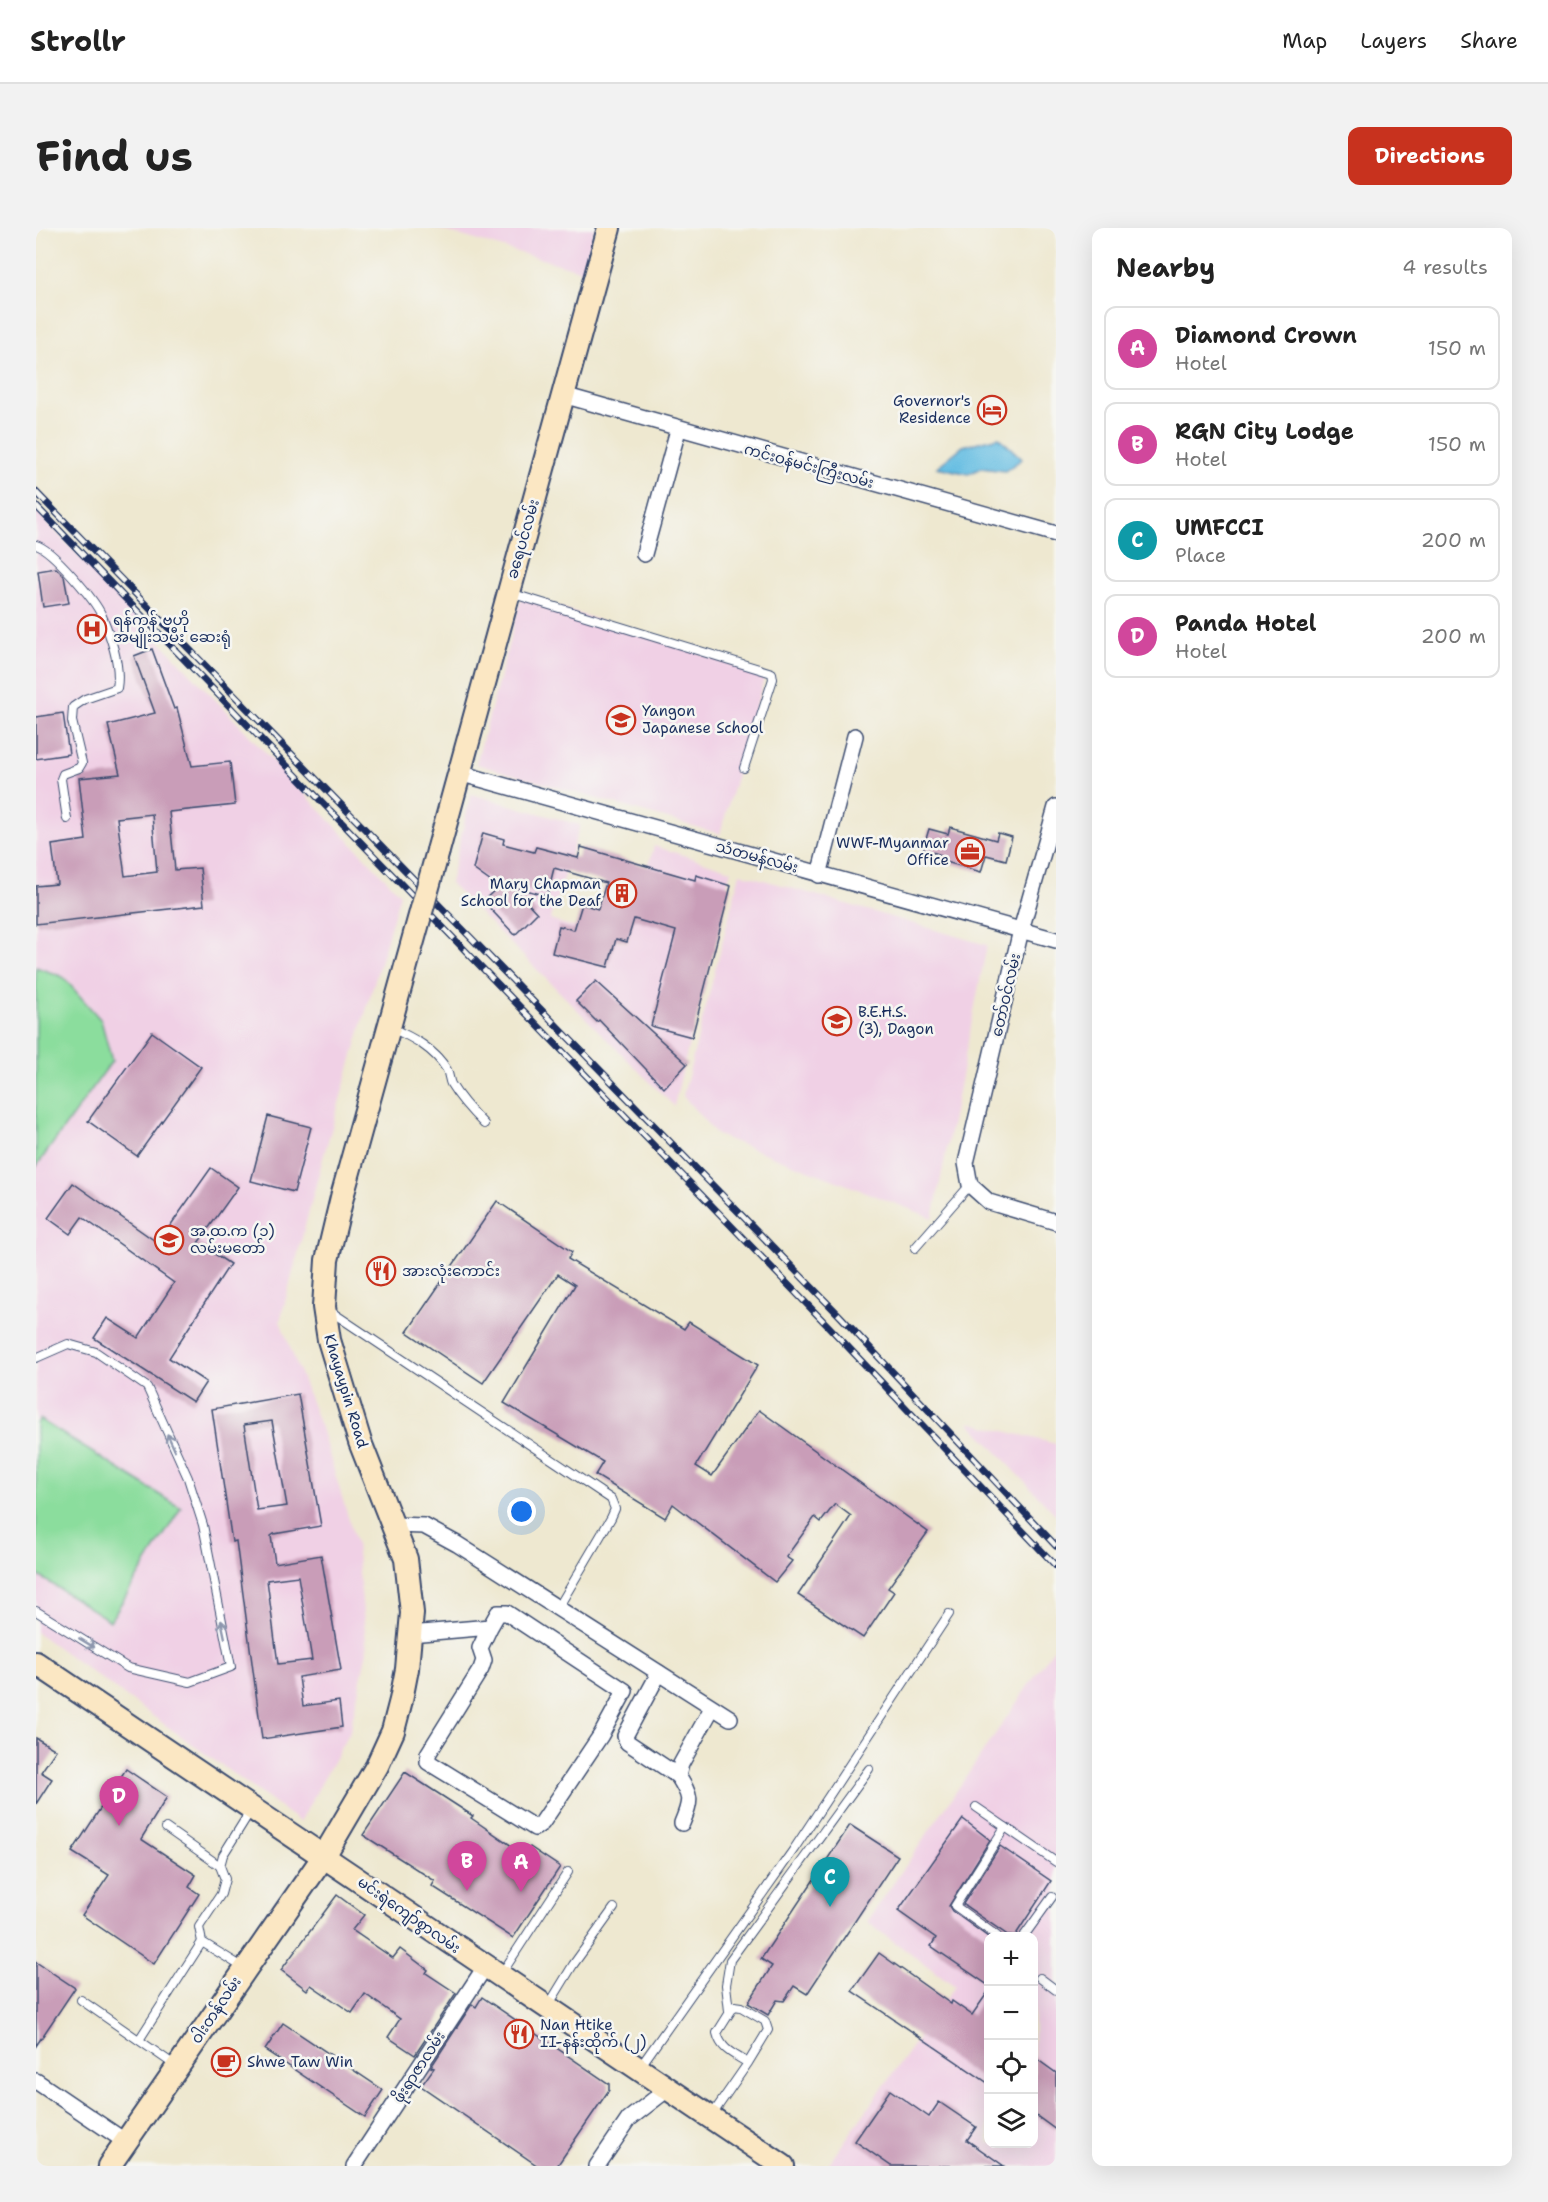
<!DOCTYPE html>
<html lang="en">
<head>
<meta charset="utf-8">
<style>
  body { margin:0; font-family:"Shantell Sans","Noto Sans Myanmar",sans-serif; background:#f2f2f2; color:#222 }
  .controls { position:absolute; right:18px; bottom:18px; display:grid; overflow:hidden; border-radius:12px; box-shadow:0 6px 24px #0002 }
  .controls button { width:54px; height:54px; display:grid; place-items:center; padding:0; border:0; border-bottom:2px solid #e0e0e0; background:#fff; color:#222; font:30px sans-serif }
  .you { position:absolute; left:486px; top:1284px; width:21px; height:21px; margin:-15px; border:4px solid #fff; border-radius:50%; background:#1a73e8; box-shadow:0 0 0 9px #1a73e833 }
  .badge { display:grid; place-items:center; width:39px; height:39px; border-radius:50%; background:#c8321e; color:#fff; font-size:20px; font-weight:700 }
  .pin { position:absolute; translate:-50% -50px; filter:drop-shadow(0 2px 3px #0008) }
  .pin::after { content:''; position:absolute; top:32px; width:21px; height:18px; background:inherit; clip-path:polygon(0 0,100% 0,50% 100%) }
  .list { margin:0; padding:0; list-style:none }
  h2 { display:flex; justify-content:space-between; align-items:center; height:78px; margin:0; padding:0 24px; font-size:26px }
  h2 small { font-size:20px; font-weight:400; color:#767676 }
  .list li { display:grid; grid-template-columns:39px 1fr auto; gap:18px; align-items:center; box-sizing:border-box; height:84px; margin:0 12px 12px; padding:0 12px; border:2px solid #e0e0e0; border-radius:12px }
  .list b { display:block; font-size:22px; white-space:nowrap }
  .list p { margin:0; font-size:20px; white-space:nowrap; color:#767676 }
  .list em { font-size:20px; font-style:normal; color:#767676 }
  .icon { flex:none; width:33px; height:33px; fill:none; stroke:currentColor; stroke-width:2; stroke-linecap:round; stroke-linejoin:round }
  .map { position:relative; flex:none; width:1020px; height:1938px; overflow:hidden; border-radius:12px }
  header { display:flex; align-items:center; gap:36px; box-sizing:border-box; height:84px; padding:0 30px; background:#fff; border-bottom:2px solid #e0e0e0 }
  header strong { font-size:28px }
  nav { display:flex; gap:33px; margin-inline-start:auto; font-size:21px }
  .intro { display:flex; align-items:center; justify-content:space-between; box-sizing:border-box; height:144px; padding:0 36px }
  h1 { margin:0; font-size:42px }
  .button { padding:15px 27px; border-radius:12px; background:#c8321e; color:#fff; font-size:21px; font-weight:700 }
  main { display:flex; gap:36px; padding:0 36px }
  aside { flex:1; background:#fff; border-radius:12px; box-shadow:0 6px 24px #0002 }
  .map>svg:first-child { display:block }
  .built { fill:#f0d0e5; fill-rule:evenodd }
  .green { fill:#8bdd9d; stroke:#53867e; stroke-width:1.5 }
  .water { fill:#65bde2; stroke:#4076a0; stroke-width:1.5 }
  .building { fill:#c99db8; fill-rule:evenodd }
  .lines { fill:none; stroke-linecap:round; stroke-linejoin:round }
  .lane-casing { stroke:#3b4b6f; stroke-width:10 }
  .street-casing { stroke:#3b4b6f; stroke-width:18 }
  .secondary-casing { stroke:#3b4b6f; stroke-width:26 }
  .lane { stroke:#fff; stroke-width:8 }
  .street { stroke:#fff; stroke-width:15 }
  .secondary { stroke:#fbe7c3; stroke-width:22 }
  .rail-casing { stroke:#1b2f5e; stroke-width:7 }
  .rail { stroke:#f6f6f2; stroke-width:4.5; stroke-dasharray:14; stroke-linecap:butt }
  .secondary-bridge-casing { stroke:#3b4b6f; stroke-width:26; stroke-linecap:butt }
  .secondary-bridge { stroke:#fbe7c3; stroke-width:22 }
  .oneway { stroke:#8d97ae }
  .labels { text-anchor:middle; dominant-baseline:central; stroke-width:5; stroke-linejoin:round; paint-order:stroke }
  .poi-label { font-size:15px; fill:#1b2f5e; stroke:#f6f6f2; text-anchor:start }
  .street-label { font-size:15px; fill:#1b2f5e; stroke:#f6f6f2 }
</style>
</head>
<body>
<header>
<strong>Strollr</strong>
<nav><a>Map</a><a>Layers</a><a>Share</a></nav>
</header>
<div class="intro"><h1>Find us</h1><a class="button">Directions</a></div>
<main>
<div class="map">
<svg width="1020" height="1938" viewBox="0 0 1020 1938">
  <rect width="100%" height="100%" fill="#f6f6f2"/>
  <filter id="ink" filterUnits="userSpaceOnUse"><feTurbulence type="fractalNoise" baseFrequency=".0167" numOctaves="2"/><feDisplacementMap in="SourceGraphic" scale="12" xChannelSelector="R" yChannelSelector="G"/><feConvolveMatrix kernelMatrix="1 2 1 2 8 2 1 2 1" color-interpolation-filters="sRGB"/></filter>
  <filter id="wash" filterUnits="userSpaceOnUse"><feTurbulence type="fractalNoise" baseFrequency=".008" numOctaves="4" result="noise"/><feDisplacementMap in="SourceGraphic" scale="24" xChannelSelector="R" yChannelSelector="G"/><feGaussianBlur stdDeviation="1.35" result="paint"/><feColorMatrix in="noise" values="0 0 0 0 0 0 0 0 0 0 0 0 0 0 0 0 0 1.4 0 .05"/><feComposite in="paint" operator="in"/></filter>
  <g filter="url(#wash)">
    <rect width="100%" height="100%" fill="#eee8d0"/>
    <g class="built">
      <path d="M398,0H559L547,43Z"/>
      <path d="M0,283L364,666L287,930L244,1093L285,1200L320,1315L331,1423L314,1503L264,1594L0,1404Z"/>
      <path d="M486,367L729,447L684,606L440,536Z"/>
      <path d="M435,566L544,597L514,692L591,715L618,618L695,642L638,878L414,655Z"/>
      <path d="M704,645L951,717L897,990L681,907L647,868Z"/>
      <path d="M933,1194L1020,1216V1287Z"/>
      <path d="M1020,1417V1938H791L919,1758L831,1694ZM952,1708H998V1916H952Z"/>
    </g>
    <g class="green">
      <path d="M0,739L27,749L65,792L76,833L0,939Z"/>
      <path d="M3,1191L145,1280L74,1393L0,1346V1196Z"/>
    </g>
    <path class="water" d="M963,209L986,231L969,243L945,240L933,246L901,239L927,218Z"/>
    <g id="blocks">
      <g class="building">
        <path d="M20,340L28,348L33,375L7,379L2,343Z"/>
        <path d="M116,421L138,481L141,480L156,538L194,534L199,577L133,584L139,642L164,640L168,677L0,696V658L21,656L16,617L50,612L43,550L84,546L72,497L119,485L98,428ZM116,586L121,644L89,648L81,590Z"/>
        <path d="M27,485L33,526L0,531V489Z"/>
        <path d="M914,599L960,612L962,605L976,609L970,632L950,627L945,644L903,632L905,627L887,621L893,601L912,606Z"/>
        <path d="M447,605L468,611L467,616L498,624L500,619L542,630L545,619L659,652L660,647L695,658L656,809L615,798L640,703L598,691L591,714L580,711L572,739L516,725L523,698L538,702L546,676L562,681L570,655L518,640L511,668L476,658L501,685L479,707L447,673L462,659L437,641Z"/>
        <path d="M560,753L651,836L628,860L563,792L561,794L540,773Z"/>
        <path d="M116,804L165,839L101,928L52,893Z"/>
        <path d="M232,888L275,899L258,964L215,953Z"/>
        <path d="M175,940L202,959L162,1015L194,1036L133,1130L170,1154L157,1174L58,1110L71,1090L102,1110L138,1055L46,989L34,1006L12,990L37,955L122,1015Z"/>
        <path d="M461,973L536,1024L532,1031L648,1101L653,1094L722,1137L660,1238L676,1248L723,1182L892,1304L852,1360L858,1364L827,1410L762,1367L815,1288L799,1276L785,1294L779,1289L750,1329L756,1333L739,1354L637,1276L629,1290L559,1247L567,1234L468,1175L539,1057L522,1046L447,1155L371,1104Z"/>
        <path d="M262,1166L285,1298L238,1306L235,1308L239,1335L285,1327L305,1442L263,1449L267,1478L303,1473L306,1499L226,1511L200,1313L196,1314L176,1181ZM236,1193L251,1278L221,1282L208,1197ZM262,1348L276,1432L242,1436L231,1352Z"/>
        <path d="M0,1510L20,1522L5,1544L16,1551L0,1576Z"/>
        <path d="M90,1541L131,1569L105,1611L160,1647L153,1659L163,1666L118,1736L46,1687L73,1647L36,1624Z"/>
        <path d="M369,1544L437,1588L435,1590L489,1627L494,1619L524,1639L477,1710L396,1658L399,1653L327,1607Z"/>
        <path d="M927,1591L954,1612L913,1678L916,1683L952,1709V1757L895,1718L900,1710L862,1683Z"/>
        <path d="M814,1597L862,1628L771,1766L758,1758L748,1773L741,1772L732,1787L712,1775L736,1738L725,1731Z"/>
        <path d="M964,1618L1015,1653L979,1708H973L927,1676Z"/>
        <path d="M301,1667L328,1687L316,1702L357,1730L364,1721L392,1742L390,1745L420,1765L379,1827L352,1809L364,1791L329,1766L316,1785L275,1757L271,1762L245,1742Z"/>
        <path d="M843,1725L915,1776L916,1773L936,1787L952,1764V1855L816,1763Z"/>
        <path d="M0,1734L39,1760L0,1818Z"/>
        <path d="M446,1769L573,1856V1862L521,1938H502L385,1858L398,1840L395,1839L436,1776L440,1779Z"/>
        <path d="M247,1795L347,1862L329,1889L229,1822Z"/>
        <path d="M998,1829L1020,1845V1902L998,1886Z"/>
        <path d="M854,1862L893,1889L903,1874L940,1899L931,1912L968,1938H855L819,1913Z"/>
      </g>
    </g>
  </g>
  <g filter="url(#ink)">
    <use href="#blocks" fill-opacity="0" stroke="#3b4b6f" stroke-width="1.5"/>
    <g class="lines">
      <g class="lane-casing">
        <g id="lane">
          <path d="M0,317C16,321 59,372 66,388C75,409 85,438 81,460L49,471L37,479L36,493L46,535L43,540L27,546L25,551L31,591"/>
          <path d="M474,365L736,445L737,451L708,540"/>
          <path d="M355,800C376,809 399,821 411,842C413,846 413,852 415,856C424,871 436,884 448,896"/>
          <path d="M879,1020L934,957"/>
          <path d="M294,1083L575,1271L579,1281L575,1290L522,1380"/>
          <path d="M0,1130L32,1116L60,1124L111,1159L152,1250L167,1297L195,1439L154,1454L92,1440L0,1383"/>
          <path d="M940,1579L1020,1634"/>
          <path d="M130,1600L184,1638"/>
          <path d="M961,1708L919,1678L969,1599"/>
          <path d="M988,1708L1016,1669"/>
          <path d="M208,1740L166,1714L163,1699L185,1666L189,1651L184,1638L187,1627L215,1582"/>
          <path d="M466,1745L532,1644"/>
          <path d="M1004,1750L1020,1762"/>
          <path d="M45,1772L140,1838"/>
          <path d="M512,1778L537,1737L578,1680"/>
          <path d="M693,1783L690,1757L694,1732L833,1541"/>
          <path d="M103,1812L166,1714"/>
          <path d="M604,1839L758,1621L913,1386"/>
          <path d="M676,1887L712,1835L732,1802L729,1793L705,1779L698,1778L681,1805C685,1822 698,1826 712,1835"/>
        </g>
      </g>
      <g class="street-casing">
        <g id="street">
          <path d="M527,167L1020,306"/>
          <path d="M608,326L642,202"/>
          <path d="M423,545L1020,712"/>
          <path d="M1020,579L985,702L930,935L934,957L953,974L1020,994"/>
          <path d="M783,647L819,508"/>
          <path d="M358,1297L388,1298L421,1316L694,1490"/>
          <path d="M374,1406L454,1399L444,1420L448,1432L445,1441L392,1526V1534L499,1600L506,1595L565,1507L589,1463L471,1385H462L454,1399"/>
          <path d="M623,1445L589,1508L591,1514L642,1548"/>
          <path d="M646,1595C656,1571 655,1569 642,1548L645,1536L676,1480"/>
          <path d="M0,1853L90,1914"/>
          <path d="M318,1938L449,1739"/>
          <path d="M561,1938L593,1891L633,1860"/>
        </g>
      </g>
      <g class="secondary-casing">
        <g id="secondary">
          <path d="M402,623L573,0"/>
          <path d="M0,1435L747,1938"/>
          <path d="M73,1938L288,1628L341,1538L357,1503L365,1472L371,1441L376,1385L370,1331L324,1214L293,1112L288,1079L291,1032L307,965L385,684"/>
        </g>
      </g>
      <use href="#lane" class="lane"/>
      <use href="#street" class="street"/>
      <use href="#secondary" class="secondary"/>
      <g class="rail-casing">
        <g id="rail">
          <path d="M0,264L805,1089L1020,1318"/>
          <path d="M0,278L794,1100L1020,1338"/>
        </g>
      </g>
      <use href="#rail" class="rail"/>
      <g class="secondary-bridge-casing">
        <path id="secondary-bridge" d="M385,684L402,623"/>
      </g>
      <use href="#secondary-bridge" class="secondary-bridge"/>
    </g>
    <defs><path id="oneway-shaft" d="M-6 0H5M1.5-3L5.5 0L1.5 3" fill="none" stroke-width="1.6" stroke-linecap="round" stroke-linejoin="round" transform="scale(1.5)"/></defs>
    <g class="oneway">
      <use href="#oneway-shaft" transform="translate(135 1214) rotate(-115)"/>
      <use href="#oneway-shaft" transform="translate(187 1401) rotate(-102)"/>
      <use href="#oneway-shaft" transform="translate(51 1415) rotate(31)"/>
    </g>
  </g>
  <defs>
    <g id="hotel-ring" transform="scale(1.5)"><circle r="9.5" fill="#f6f6f2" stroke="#c8321e" stroke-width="1.5"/><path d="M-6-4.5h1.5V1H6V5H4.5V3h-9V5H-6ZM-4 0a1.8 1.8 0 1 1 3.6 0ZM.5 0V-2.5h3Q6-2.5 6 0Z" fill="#c8321e"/></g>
    <g id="hospital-ring" transform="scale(1.5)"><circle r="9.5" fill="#f6f6f2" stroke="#c8321e" stroke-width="1.5"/><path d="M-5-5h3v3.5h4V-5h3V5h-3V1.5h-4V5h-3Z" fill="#c8321e"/></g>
    <g id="school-ring" transform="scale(1.5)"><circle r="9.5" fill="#f6f6f2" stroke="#c8321e" stroke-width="1.5"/><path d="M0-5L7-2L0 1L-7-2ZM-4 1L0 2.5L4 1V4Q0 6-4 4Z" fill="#c8321e"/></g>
    <g id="office-ring" transform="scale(1.5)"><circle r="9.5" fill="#f6f6f2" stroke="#c8321e" stroke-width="1.5"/><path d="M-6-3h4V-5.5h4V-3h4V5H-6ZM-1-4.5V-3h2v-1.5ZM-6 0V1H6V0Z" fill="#c8321e"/></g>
    <g id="building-ring" transform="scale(1.5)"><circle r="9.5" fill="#f6f6f2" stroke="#c8321e" stroke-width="1.5"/><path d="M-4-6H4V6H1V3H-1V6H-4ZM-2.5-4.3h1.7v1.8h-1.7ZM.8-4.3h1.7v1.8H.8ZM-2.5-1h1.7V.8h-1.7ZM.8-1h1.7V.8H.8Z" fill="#c8321e"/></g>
    <g id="restaurant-ring" transform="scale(1.5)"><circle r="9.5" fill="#f6f6f2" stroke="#c8321e" stroke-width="1.5"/><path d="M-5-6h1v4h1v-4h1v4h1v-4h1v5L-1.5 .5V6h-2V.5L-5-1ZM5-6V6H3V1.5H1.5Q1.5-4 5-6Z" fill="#c8321e"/></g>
    <g id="cafe-ring" transform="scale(1.5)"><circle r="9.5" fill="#f6f6f2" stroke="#c8321e" stroke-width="1.5"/><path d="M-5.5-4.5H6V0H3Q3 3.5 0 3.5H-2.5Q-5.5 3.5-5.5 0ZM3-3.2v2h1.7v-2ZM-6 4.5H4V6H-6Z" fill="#c8321e"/></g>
  </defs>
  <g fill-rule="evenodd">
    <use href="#hotel-ring" x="956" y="182"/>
    <use href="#hospital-ring" x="56" y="401"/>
    <use href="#school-ring" x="585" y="492"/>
    <use href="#office-ring" x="934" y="624"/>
    <use href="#building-ring" x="586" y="665"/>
    <use href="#school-ring" x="801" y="793"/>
    <use href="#school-ring" x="133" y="1012"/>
    <use href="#restaurant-ring" x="345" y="1043"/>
    <use href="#restaurant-ring" x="483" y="1806"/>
    <use href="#cafe-ring" x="190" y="1834"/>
  </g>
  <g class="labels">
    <g class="poi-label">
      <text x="935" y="173" text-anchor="end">Governor's<tspan x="935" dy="17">Residence</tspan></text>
      <text x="77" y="392">ရန်ကုန် ဗဟို<tspan x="77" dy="17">အမျိုးသမီး ဆေးရုံ</tspan></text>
      <text x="606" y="483">Yangon<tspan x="606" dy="17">Japanese School</tspan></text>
      <text x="913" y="615" text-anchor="end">WWF-Myanmar<tspan x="913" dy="17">Office</tspan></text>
      <text x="565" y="656" text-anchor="end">Mary Chapman<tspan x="565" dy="17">School for the Deaf</tspan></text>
      <text x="822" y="784">B.E.H.S.<tspan x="822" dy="17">(3), Dagon</tspan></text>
      <text x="154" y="1003">အ.ထ.က (၁)<tspan x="154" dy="17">လမ်းမတော်</tspan></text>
      <text x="366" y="1043">အားလုံးကောင်း</text>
      <text x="504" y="1797">Nan Htike<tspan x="504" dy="17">II-နန်းထိုက် (၂)</tspan></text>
      <text x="211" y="1834">Shwe Taw Win</text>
    </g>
    <g class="street-label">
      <text transform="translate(773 238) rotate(15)">ကင်းဝန်မင်းကြီးလမ်း</text>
      <text transform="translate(487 311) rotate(-74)">ခရေပင်လမ်း</text>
      <text transform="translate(721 629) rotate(15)">သံတမန်လမ်း</text>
      <text transform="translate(970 767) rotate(-77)">တော်ဝင်လမ်း</text>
      <text transform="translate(310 1163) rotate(73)">Khayaypin Road</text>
      <text transform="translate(373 1687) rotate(35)">မင်းရဲကျော်စွာလမ်း</text>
      <text transform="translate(180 1782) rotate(-56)">ဝါးတန်လမ်း</text>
      <text transform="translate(383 1839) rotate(-57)">ဖိုးရာဇာလမ်း</text>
    </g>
  </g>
</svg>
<div class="controls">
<button>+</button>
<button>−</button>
<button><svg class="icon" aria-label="locate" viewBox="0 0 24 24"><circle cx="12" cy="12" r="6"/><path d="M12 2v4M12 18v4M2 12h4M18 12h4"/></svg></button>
<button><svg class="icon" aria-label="layers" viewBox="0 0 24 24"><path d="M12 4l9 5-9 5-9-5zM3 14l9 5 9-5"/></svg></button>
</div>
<div class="you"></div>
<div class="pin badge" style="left:485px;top:1664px;background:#d1479c">A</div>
<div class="pin badge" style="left:431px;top:1663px;background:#d1479c">B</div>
<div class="pin badge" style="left:794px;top:1679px;background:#0f9aa8">C</div>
<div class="pin badge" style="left:83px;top:1598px;background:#d1479c">D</div>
</div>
<aside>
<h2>Nearby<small>4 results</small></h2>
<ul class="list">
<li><span class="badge" style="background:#d1479c">A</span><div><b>Diamond Crown</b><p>Hotel</p></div><em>150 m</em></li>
<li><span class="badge" style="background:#d1479c">B</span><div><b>RGN City Lodge</b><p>Hotel</p></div><em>150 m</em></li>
<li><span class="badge" style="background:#0f9aa8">C</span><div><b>UMFCCI</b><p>Place</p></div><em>200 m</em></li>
<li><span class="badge" style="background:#d1479c">D</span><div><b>Panda Hotel</b><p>Hotel</p></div><em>200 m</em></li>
</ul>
</aside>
</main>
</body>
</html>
